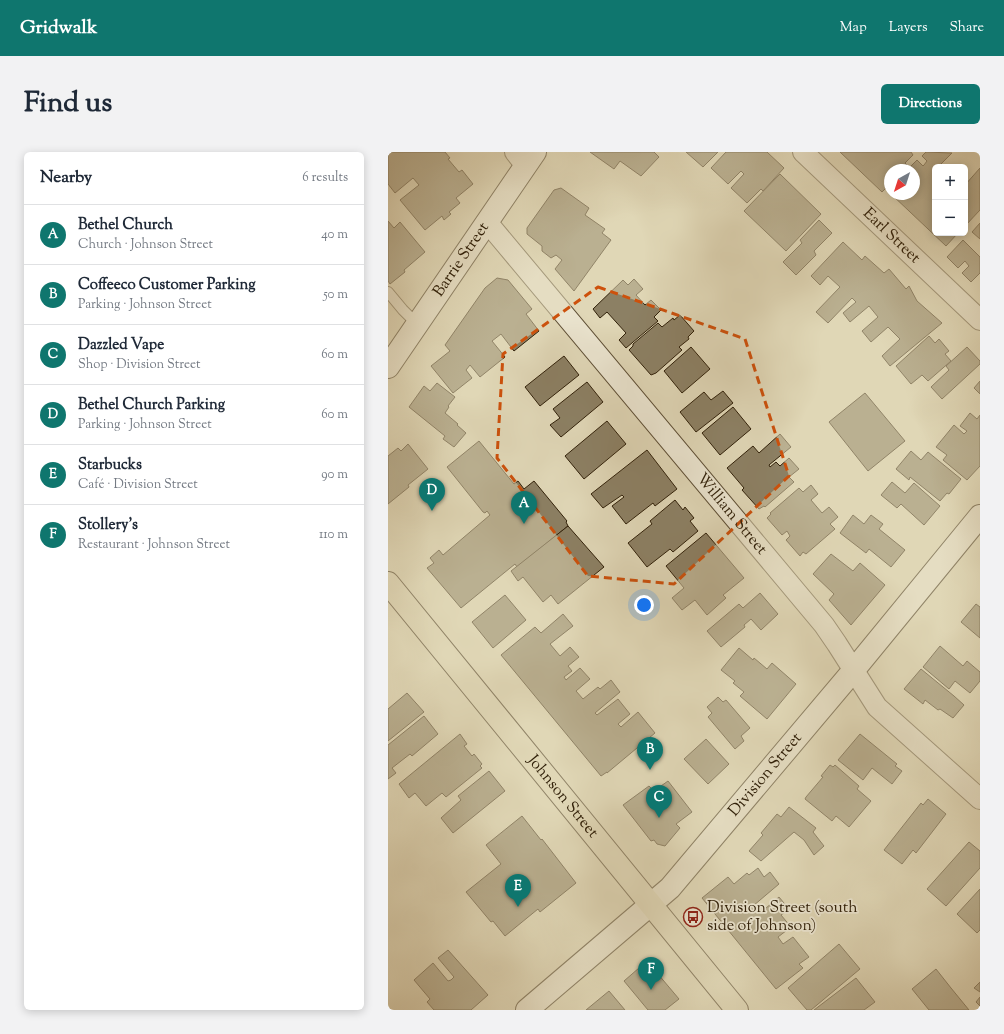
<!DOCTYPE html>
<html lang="en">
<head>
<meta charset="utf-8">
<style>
  body { margin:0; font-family:"Sorts Mill Goudy",serif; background:#f2f2f3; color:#1f2937 }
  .controls { position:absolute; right:12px; top:12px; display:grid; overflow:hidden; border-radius:6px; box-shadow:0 2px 10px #0003 }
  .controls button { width:36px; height:36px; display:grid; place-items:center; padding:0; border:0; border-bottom:1px solid #e0e1e3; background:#fff; color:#1f2937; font:20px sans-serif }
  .compass { position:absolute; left:496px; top:12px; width:36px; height:36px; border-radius:50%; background:#fff; box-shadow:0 2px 10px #0003; rotate:219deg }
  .you { position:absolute; left:256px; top:453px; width:14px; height:14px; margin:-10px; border:3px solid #fff; border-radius:50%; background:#1a73e8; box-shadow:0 0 0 6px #1a73e833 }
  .badge { display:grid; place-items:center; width:26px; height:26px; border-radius:50%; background:#0f766e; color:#fff; font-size:13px; font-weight:700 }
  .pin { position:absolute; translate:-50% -33px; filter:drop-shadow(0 1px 2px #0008) }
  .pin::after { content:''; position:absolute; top:21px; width:14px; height:12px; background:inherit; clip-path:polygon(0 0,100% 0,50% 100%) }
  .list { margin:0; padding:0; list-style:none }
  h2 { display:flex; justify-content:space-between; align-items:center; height:52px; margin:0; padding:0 16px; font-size:17px }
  h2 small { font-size:13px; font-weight:400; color:#747a83 }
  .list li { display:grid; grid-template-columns:26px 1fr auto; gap:12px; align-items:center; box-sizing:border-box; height:60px; padding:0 16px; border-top:1px solid #e0e1e3 }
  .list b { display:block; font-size:15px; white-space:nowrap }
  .list p { margin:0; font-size:13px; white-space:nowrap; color:#747a83 }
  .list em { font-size:13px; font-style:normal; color:#747a83 }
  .map { position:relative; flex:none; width:592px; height:858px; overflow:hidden; border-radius:6px }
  header { display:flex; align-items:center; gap:24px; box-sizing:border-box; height:56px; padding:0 20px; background:#0f766e; color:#fff }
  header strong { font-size:19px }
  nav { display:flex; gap:22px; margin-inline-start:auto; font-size:14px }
  .intro { display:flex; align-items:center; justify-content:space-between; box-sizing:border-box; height:96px; padding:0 24px }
  h1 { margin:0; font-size:28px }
  .button { padding:10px 18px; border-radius:6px; background:#0f766e; color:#fff; font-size:14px; font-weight:700 }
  main { display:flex; gap:24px; padding:0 24px }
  aside { flex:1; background:#fff; border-radius:6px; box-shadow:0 2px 10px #0003 }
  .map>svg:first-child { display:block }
  .building { fill:#8c8064; stroke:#31210a }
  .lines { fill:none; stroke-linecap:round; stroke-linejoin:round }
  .lane-casing { stroke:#5d4e35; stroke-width:12 }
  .street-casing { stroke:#5d4e35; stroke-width:22 }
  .secondary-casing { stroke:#31210a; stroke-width:24 }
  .primary-casing { stroke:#31210a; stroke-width:24 }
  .lane { stroke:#ebe5d0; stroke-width:10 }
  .street { stroke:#ebe5d0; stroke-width:20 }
  .secondary { stroke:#ebe5d0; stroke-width:22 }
  .primary { stroke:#e0d7b7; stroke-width:22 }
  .marked { fill:none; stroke:#cd510c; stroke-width:3; stroke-dasharray:8 5; stroke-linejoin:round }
  .labels { text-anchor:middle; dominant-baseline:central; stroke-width:3.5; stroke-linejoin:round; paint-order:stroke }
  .street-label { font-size:16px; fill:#31210a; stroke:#ebe5d0 }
  .poi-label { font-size:16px; fill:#31210a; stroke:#ebe5d0; text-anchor:start }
</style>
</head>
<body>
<header>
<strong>Gridwalk</strong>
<nav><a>Map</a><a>Layers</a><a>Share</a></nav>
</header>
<div class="intro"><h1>Find us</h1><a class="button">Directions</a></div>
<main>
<aside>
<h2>Nearby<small>6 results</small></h2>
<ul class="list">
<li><span class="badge">A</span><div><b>Bethel Church</b><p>Church · Johnson Street</p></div><em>40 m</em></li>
<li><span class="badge">B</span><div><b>Coffeeco Customer Parking</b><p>Parking · Johnson Street</p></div><em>50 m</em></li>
<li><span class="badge">C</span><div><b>Dazzled Vape</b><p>Shop · Division Street</p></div><em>60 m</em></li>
<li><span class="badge">D</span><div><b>Bethel Church Parking</b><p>Parking · Johnson Street</p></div><em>60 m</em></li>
<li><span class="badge">E</span><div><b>Starbucks</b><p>Café · Division Street</p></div><em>90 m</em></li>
<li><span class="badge">F</span><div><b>Stollery's</b><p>Restaurant · Johnson Street</p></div><em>110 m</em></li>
</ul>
</aside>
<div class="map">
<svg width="592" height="858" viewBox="0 0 592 858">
  <rect width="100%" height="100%" fill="#e0d7b7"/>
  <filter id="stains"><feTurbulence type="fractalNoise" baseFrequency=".005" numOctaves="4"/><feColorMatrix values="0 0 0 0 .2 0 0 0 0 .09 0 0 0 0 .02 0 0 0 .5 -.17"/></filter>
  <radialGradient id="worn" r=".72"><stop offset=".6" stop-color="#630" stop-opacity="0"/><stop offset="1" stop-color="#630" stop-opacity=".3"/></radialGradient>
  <g class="building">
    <path d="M0,0H57L62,6L60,7L71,20L74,18L85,32L68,46L72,51L61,60L63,62L56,68L54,64L37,78L12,48L31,33L25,26L7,41L0,32Z"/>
    <path d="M202,0H266L271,5L253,24L232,9L226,17Z"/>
    <path d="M298,0H330L315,15Z"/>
    <path d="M338,0H379L396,16L375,39L373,37L359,51L343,36L356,22L353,19L340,32L323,16Z"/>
    <path d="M452,0H523L525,3L517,11L519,13L515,18H502V32L494,40Z"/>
    <path d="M538,0L564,1L550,15H547V18L544,21L547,24V81H570L558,94L503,42H526V18H519L529,8L535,14L536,13L539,9L534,4Z"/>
    <path d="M592,16V58L577,74V33Z"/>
    <path d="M392,22L433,62L398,99L356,59Z"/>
    <path d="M173,36L201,56L197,63L217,77L214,81L223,88L186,139L167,117L174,108L168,103L163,106L154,99V94L139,82V76L166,38Z"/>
    <path d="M431,68L444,81L426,99L428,103L408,123L395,110L414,91L412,88Z"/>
    <path d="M0,69L6,76L12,70L37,100L16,118L17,120L2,132L0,129Z"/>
    <path d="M592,71V87L584,80Z"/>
    <path d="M575,88L592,105V121L583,130L574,121L581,114L577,109L570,116L559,105Z"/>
    <path d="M455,90L474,108L477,104L496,121L501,117L518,137L521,134L529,149L554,171L502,214L494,204L512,187L500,175L483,190L474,179L490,165L481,154L462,170L455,161L468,150L464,146L440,171L428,160L452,135L440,124L432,133L423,124Z"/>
    <path d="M109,126L120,128L144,157L138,162L151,179L126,199L113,182L104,189L117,205L92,225L82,213L78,218L84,226L65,241L43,214L62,199L57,193L97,136Z"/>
    <path d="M246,127L255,137L248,143L257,153L263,148L273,158L266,165L270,169L238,196L231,188L238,181L219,160L212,166L205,157L235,128L240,133Z"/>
    <path d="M292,163L306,179L300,185L301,187L291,195L294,198L268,221L263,223L241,198L245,194V192L270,171L274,175L285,166L286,168Z"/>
    <path d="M541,184L547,191L551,187L561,199L557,202L563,209L540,229L534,223L523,232L508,214Z"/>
    <path d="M303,195L322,217L294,241L276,219Z"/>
    <path d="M579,195L592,209V212L554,247L543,235L561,218L558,214Z"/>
    <path d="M176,204L191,223L152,254L137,235Z"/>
    <path d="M592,229V242L586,236Z"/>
    <path d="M199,230L215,250L173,285L162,273L172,266L165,257Z"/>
    <path d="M49,231L67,245L60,254L61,255L57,261L70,272L69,273L78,281L66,295L55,287L57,284L21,255L36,234L42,239Z"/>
    <path d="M335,239L345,251L308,280L292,260L316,240L323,248Z"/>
    <path d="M477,241L517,289L480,319L441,270Z"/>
    <path d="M345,255L363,277L332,303L314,281Z"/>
    <path d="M582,261L589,267L592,263V314L579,328L555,308L559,303L548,295L566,273L576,282L579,279L572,274Z"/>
    <path d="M219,269L238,292L196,327L177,304Z"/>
    <path d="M392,282L403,295L381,313L382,315L388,310L392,314L401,306L411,317L401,325L406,330L377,355L376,354L371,357L354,338L356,336L339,316L365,294L371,301Z"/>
    <path d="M91,289L126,332L130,329L136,337L146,329L179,369L178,370L180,374L129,415L127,412L73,456L39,416L46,411L42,406L51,398L55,403L102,363L99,359L97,361L95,360L59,315Z"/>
    <path d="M20,292L40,317L20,333L21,335L0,352V304L10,296L13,299Z"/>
    <path d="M259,298L289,337L267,354L265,351L238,372L224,354L236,345L234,343L215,356L203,342Z"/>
    <path d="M523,299L533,308L540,300L573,327L561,342L559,341L552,349L522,325L521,328L508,317Z"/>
    <path d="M504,330L517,341L526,331L552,354L536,373L513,352L509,356L493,343Z"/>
    <path d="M423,333L430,342L423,348L434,361L441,355L450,365L442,372L447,377L418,402L415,400L412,404L398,388L402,384L399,379L394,383L379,366L383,362L382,361L411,336L415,340Z"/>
    <path d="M287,348L295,358L297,355L306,366L302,369L310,379L285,400L282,397L259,415L240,391L264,372L262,369Z"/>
    <path d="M465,363L476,372L483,363L495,372L491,377L517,398L503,415L481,397L478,401L452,381Z"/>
    <path d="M180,374L216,415L170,452L163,443L155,450L135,425L130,429L123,419Z"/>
    <path d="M318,381L356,426L335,443L338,446L319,463L307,448L294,458L284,446L296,436L278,414Z"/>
    <path d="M443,402L465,419L472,411L497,433L463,473L441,448L446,442L425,422Z"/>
    <path d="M372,441L390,462L373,478L363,467L356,473L357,475L333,495L319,479L351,452L355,456Z"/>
    <path d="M117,443L138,468L105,496L84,470Z"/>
    <path d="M588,452L592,455V486L573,470Z"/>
    <path d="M175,462L185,474L162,492L172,504L182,495L191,505L180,514L184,519L176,525L178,528L192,516L202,527L188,539L195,547L210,535L212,537L223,528L232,540L207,561L209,563L230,547L242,562L230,572L233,575L250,560L267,581L219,621V620L213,624L113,503L147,475L153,481Z"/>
    <path d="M552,494L575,514L579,509L592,520V529L582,541L567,529L561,537L535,515Z"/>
    <path d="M351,496L365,508L366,506L379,517L384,511L408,532L379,567L352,544L356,540L345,531L347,529L333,518Z"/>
    <path d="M533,517L566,544L576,553L565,566L552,557L550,558L537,548L535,552L516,537Z"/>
    <path d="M19,541L36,560L0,589V557Z"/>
    <path d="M330,545L335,550L338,548L362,576L353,584L356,589L347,597L320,565L324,561L319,555Z"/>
    <path d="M36,564L50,582L24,604L22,602L4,616L8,621L0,627V593Z"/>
    <path d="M72,582L79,592L76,594L84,604L86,602L94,612L92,614L94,616L58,645L54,641L38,654L27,641L21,646L11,632Z"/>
    <path d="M472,582L509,612L507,614L514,619L504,632L484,616L475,628L450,608Z"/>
    <path d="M318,587L341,612L320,632L296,607Z"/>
    <path d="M442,613L445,615L447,613L471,634L469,637L483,649L461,675L448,664L444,669L417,647L418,645L435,625L433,624Z"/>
    <path d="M101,619L117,639L65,681L53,666L73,648L70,644Z"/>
    <path d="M280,629L304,660L288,672L292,676L277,694L269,692L266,688L263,689L235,653L261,634L266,639Z"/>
    <path d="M540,647L558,662L528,701L525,698L514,712L496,698L533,651L535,653Z"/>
    <path d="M401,655L428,676L425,680L436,694L426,703L416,688L406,680L373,709L361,699L375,683L373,681L389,662L393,665Z"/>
    <path d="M134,664L153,688L154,687L188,731L152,760L150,757L117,784L105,769L103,770L78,740L113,712L98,693Z"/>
    <path d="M581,690L592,699V716L558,754L539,737Z"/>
    <path d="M370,716L376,725L382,720L391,732L365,754L371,762L391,745L401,757L393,763L403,775L390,785L395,792L405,785L421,805L411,812L415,816L388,837L314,746L340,725L346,732L359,721L361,723Z"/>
    <path d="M592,737V778L589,781L569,762Z"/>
    <path d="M451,792L472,817L423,858H419L400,836Z"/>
    <path d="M60,798L100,843L83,858H46L39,850L42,847L26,828L45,811L60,829L63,828L66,825L50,806Z"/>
    <path d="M259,809L291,847L277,858H260L236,829Z"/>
    <path d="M548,817L563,836L581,858H541L524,837Z"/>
    <path d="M468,826L487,850L476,858H426Z"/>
    <path d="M592,830V840L586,836Z"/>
    <path d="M221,839L237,858H198Z"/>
    <path d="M592,845V854L588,850Z"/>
  </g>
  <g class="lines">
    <g class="lane-casing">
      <path id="lane" d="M0,140L15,158L29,172"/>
    </g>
    <g class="street-casing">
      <g id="street">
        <path d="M127,0L138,14"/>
        <path id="s1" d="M415,0L592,168"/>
        <path id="s2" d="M99,70L436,473L449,492L489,555L592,647"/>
      </g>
    </g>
    <g class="secondary-casing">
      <g id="secondary">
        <path id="s3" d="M0,215L147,0"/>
        <path id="s4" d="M139,858L282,736L465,519L592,364"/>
      </g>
    </g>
    <g class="primary-casing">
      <g id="primary">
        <path id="s5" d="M0,431L349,858"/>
      </g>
    </g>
    <use href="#lane" class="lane"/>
    <use href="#street" class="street"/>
    <use href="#secondary" class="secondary"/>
    <use href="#primary" class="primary"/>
  </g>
  <path d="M0 0H592V858H0ZM210,135L357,187L401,324L286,432L200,424L109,306L115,202Z" fill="#e0d7b7" fill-opacity=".55" fill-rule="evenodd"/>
  <path class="marked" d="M210,135L357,187L401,324L286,432L200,424L109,306L115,202Z"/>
  <defs>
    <g id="bus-ring" transform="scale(1)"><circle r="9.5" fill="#ebe5d0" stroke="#8f2418" stroke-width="1.5"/><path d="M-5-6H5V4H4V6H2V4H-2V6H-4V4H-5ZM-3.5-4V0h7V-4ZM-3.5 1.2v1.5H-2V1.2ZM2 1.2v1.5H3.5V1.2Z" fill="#8f2418"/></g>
  </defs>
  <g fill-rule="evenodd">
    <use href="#bus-ring" x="305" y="765"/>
  </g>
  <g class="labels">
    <g class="street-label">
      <text stroke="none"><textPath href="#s1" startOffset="122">Earl Street</textPath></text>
      <text stroke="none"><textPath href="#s3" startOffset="130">Barrie Street</textPath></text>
      <text stroke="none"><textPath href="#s2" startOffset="381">William Street</textPath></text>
      <text stroke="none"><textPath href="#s4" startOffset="336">Division Street</textPath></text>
      <text stroke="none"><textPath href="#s5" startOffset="276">Johnson Street</textPath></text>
    </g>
    <g class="poi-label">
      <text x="319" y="756">Division Street (south<tspan x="319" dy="18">side of Johnson)</tspan></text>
    </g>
  </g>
  <rect width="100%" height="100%" filter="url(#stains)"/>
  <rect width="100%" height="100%" fill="url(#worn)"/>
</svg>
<div class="controls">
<button>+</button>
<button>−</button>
</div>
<svg class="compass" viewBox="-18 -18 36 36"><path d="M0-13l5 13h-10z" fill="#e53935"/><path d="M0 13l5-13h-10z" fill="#747a83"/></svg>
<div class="you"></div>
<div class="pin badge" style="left:136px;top:372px">A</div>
<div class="pin badge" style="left:262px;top:618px">B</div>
<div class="pin badge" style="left:271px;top:666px">C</div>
<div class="pin badge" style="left:44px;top:359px">D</div>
<div class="pin badge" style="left:130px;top:755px">E</div>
<div class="pin badge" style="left:263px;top:838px">F</div>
</div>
</main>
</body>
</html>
